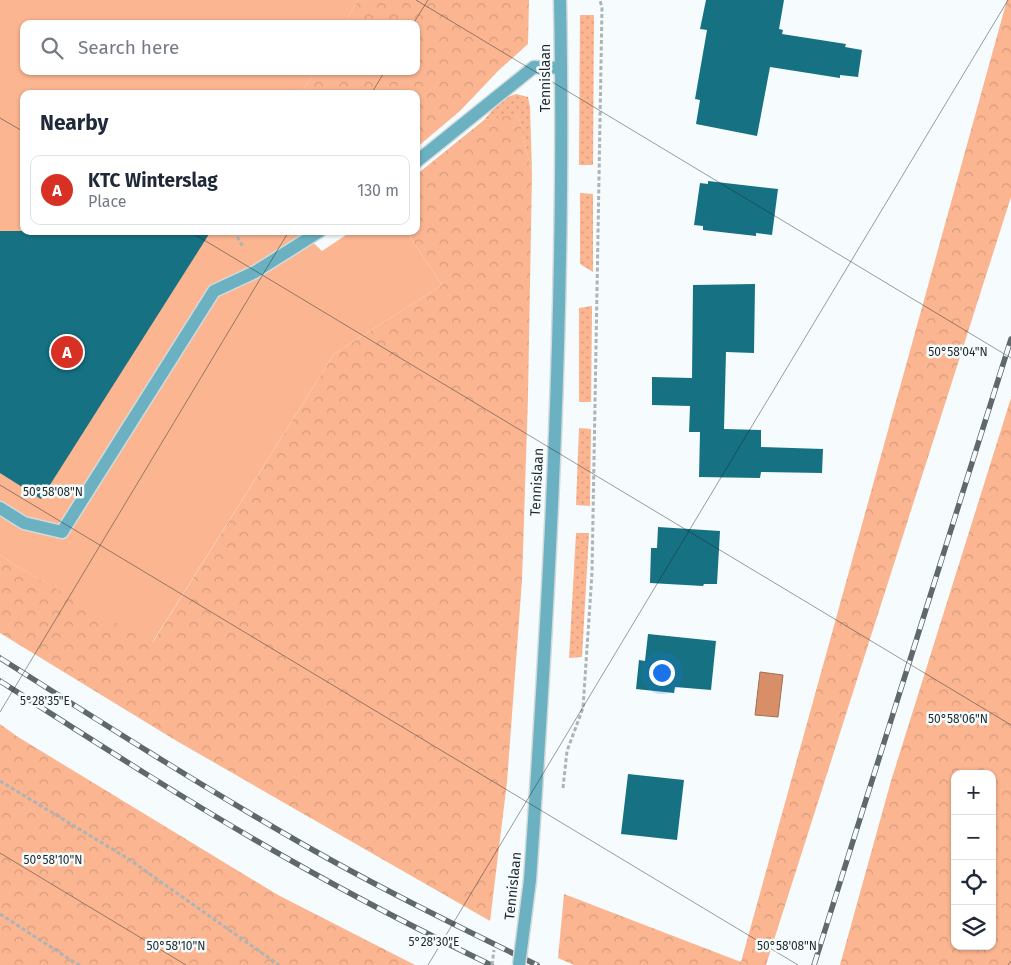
<!DOCTYPE html>
<html lang="en">
<head>
<meta charset="utf-8">
<style>
  body { margin:0; font-family:"Fira Sans",sans-serif; background:#f2f2f3; color:#1f2937 }
  .controls { position:absolute; right:15px; bottom:15px; display:grid; overflow:hidden; border-radius:10px; box-shadow:0 1px 4px #0004 }
  .controls button { width:45px; height:45px; display:grid; place-items:center; padding:0; border:0; border-bottom:1px solid #e0e1e3; background:#fff; color:#1f2937; font:25px sans-serif }
  .you { position:absolute; left:661px; top:672px; width:18px; height:18px; margin:-12px; border:4px solid #fff; border-radius:50%; background:#1a73e8; box-shadow:0 0 0 8px #1a73e833 }
  .badge { display:grid; place-items:center; width:32px; height:32px; border-radius:50%; background:#d93025; color:#fff; font-size:16px; font-weight:700 }
  .pin { position:absolute; translate:-50% -50%; border:2px solid #fff; box-shadow:0 1px 5px #0006 }
  .list { margin:0; padding:0; list-style:none }
  h2 { display:flex; justify-content:space-between; align-items:center; height:65px; margin:0; padding:0 20px; font-size:21px }
  h2 small { font-size:16px; font-weight:400; color:#747a83 }
  .list li { display:grid; grid-template-columns:32px 1fr auto; gap:15px; align-items:center; box-sizing:border-box; height:70px; margin:0 10px 10px; padding:0 10px; border:1px solid #e0e1e3; border-radius:10px }
  .list b { display:block; font-size:19px; white-space:nowrap }
  .list p { margin:0; font-size:16px; white-space:nowrap; color:#747a83 }
  .list em { font-size:16px; font-style:normal; color:#747a83 }
  .icon { flex:none; width:28px; height:28px; fill:none; stroke:currentColor; stroke-width:2; stroke-linecap:round; stroke-linejoin:round }
  .map { position:relative; flex:none; width:1011px; height:965px; overflow:hidden }
  .search { position:absolute; background:#fff; box-shadow:0 1px 4px #0004; left:20px; top:20px; width:400px; height:55px; display:flex; align-items:center; gap:12px; box-sizing:border-box; padding:0 18px; border-radius:10px; color:#747a83; font-size:19px }
  .panel { position:absolute; background:#fff; box-shadow:0 1px 4px #0004; left:20px; top:90px; width:400px; height:145px; border-radius:10px }
  .map>svg:first-child { display:block }
  .grass { fill:url(#grass-dots) }
  .forest { fill:url(#forest-crowns); fill-rule:evenodd }
  .pitch { fill:#fbb591 }
  .water { fill:#d88e67; stroke:#a06f55 }
  .building { fill:#167283 }
  .lines { fill:none; stroke-linecap:round; stroke-linejoin:round }
  .service-casing { stroke:#d3dadb; stroke-width:15 }
  .tertiary-casing { stroke:#d3dadb; stroke-width:15 }
  .path { stroke:#acb4b5; stroke-width:3; stroke-dasharray:4 2.5; stroke-linecap:butt }
  .service { stroke:#6bb1c1; stroke-width:12 }
  .tertiary { stroke:#6bb1c1; stroke-width:12 }
  .rail-casing { stroke:#5f686a; stroke-width:5.5 }
  .rail { stroke:#f6fcfd; stroke-width:4; stroke-dasharray:11; stroke-linecap:butt }
  .tertiary-bridge-casing { stroke:#d3dadb; stroke-width:15; stroke-linecap:butt }
  .path-bridge { stroke:#acb4b5; stroke-width:3; stroke-dasharray:4 2.5; stroke-linecap:butt }
  .tertiary-bridge { stroke:#6bb1c1; stroke-width:12 }
  .ticks { fill:none; stroke:#1d282b; stroke-width:1; stroke-opacity:0.45 }
  .labels { text-anchor:middle; dominant-baseline:central; stroke-width:5; stroke-linejoin:round; paint-order:stroke }
  .street-label { font-size:14px; fill:#1d282b; stroke:#f6fcfd }
  .ticks-label { font-size:12px; text-anchor:middle; fill:#1d282b; stroke:#f6fcfd; stroke-width:5; stroke-linejoin:round; paint-order:stroke }
</style>
</head>
<body>
<div class="map">
<svg width="1011" height="965" viewBox="0 0 1011 965">
  <defs>
    <pattern id="grass-dots" width="8" height="8" patternUnits="userSpaceOnUse" patternTransform="scale(1.25)"><rect width="8" height="8" fill="#fbb591"/><path d="M2 2h.1M6 6h.1" fill="none" stroke="#d79c7d" stroke-width="1.8" stroke-linecap="round"/></pattern>
    <pattern id="forest-crowns" width="20" height="18" patternUnits="userSpaceOnUse" patternTransform="scale(1.25)"><rect width="20" height="18" fill="#fbb591"/><path d="M2 6a3 3 0 1 1 6 0M12 15a3 3 0 1 1 6 0" fill="none" stroke="#d79c7d"/></pattern>
  </defs>
  <rect width="100%" height="100%" fill="#f6fcfd"/>
  <g class="grass">
    <path d="M580,15H594L593,165H579Z"/>
    <path d="M516,94L528,97L530,107L532,173L518,115L484,120L502,99Z"/>
    <path d="M580,193L593,194V272L580,264Z"/>
    <path d="M592,306L591,402H579V308Z"/>
    <path d="M579,428L591,429L590,506L576,505Z"/>
    <path d="M576,533H589L582,657L569,658Z"/>
  </g>
  <g class="forest">
    <path d="M358,0H529L528,44L499,70L460,111L416,148V94H301L315,71H416V24H344Z"/>
    <path d="M1007,0H1011V197L766,965H574L558,958L564,894L741,962Z"/>
    <path d="M518,114L532,173L528,397L522,580L507,782L490,921L175,740L0,633V555L16,566L153,642L334,354L442,285L406,231H416V175L484,120Z"/>
    <path d="M1011,398V965H840L891,781ZM955,774H992V946H955Z"/>
    <path d="M0,724L18,737L278,895L415,965H0Z"/>
  </g>
  <path class="pitch" d="M0,0H358L344,24H24V71H315L301,94H24V231H301L322,251L352,231H406L442,285L334,354L152,643L16,566L0,555Z"/>
  <path class="water" d="M760,672L783,675L778,717L755,715Z"/>
  <g class="building">
    <path d="M706,0H784L779,29L783,30L782,34L846,44L845,47L862,50L858,77L840,75V78L770,67L757,136L696,124L700,100L695,99L707,30L700,29Z"/>
    <path d="M708,181L778,189L772,235L756,233V236L703,230V226L694,225L700,183L708,184Z"/>
    <path d="M0,231H211L41,499L0,473Z"/>
    <path d="M755,284L754,353L726,352L724,429L761,430V447L823,449L822,473L761,472L760,478L699,477L700,432H689L690,406L652,405V377L692,378L693,285Z"/>
    <path d="M658,527L720,531L717,584H704L703,586L650,583L651,548H657Z"/>
    <path d="M648,634L716,641L711,690L675,687L674,693L636,689L639,660L645,661Z"/>
    <path d="M628,774L684,780L677,840L621,834Z"/>
  </g>
  <g class="lines">
    <g class="service-casing">
      <g id="service">
        <path d="M416,162L534,67L561,68"/>
        <path d="M0,508L24,523L62,532L214,291L255,272L320,231"/>
      </g>
    </g>
    <g class="tertiary-casing">
      <path id="tertiary" d="M530,880C550,588 566,293 560,0"/>
    </g>
    <g class="path">
      <path d="M234,231L243,247"/>
      <path d="M0,781L127,858L279,965"/>
      <path d="M563,788L567,751L583,708L592,573L602,8L600,0"/>
      <path d="M0,914L77,964L80,965"/>
    </g>
    <use href="#service" class="service"/>
    <use href="#tertiary" class="tertiary"/>
    <g class="rail-casing">
      <g id="rail">
        <path d="M0,658C99,721 198,784 299,842C377,887 457,926 537,965"/>
        <path d="M0,681C95,742 191,804 290,860C355,897 423,932 491,965"/>
        <path d="M814,965L1011,339"/>
      </g>
    </g>
    <use href="#rail" class="rail"/>
    <g class="tertiary-bridge-casing">
      <path id="tertiary-bridge" d="M519,965L530,880"/>
    </g>
    <path class="path-bridge" d="M492,965L494,950"/>
    <use href="#tertiary-bridge" class="tertiary-bridge"/>
  </g>
  <path class="ticks" d="M416,0L1011,358M413,24L428,0M371,94L385,71M0,118L24,132M189,231L1011,725M0,485L798,965M0,712L289,231M0,853L186,965M428,965L1008,0M1008,965L1011,961"/>
  <g class="labels">
    <g class="street-label">
      <text transform="translate(545 78) rotate(-90)">Tennislaan</text>
      <text transform="translate(537 482) rotate(-87)">Tennislaan</text>
      <text transform="translate(513 886) rotate(-84)">Tennislaan</text>
    </g>
  </g>
  <g class="ticks-label">
    <text x="958" y="356">50°58'04"N</text>
    <text x="53" y="496">50°58'08"N</text>
    <text x="45" y="705">5°28'35"E</text>
    <text x="958" y="723">50°58'06"N</text>
    <text x="53" y="864">50°58'10"N</text>
    <text x="434" y="946">5°28'30"E</text>
    <text x="176" y="950">50°58'10"N</text>
    <text x="787" y="950">50°58'08"N</text>
  </g>
</svg>
<div class="controls">
<button>+</button>
<button>−</button>
<button><svg class="icon" aria-label="locate" viewBox="0 0 24 24"><circle cx="12" cy="12" r="6"/><path d="M12 2v4M12 18v4M2 12h4M18 12h4"/></svg></button>
<button><svg class="icon" aria-label="layers" viewBox="0 0 24 24"><path d="M12 4l9 5-9 5-9-5zM3 14l9 5 9-5"/></svg></button>
</div>
<div class="you"></div>
<div class="pin badge" style="left:67px;top:352px">A</div>
<div class="search"><svg class="icon" aria-label="search" viewBox="0 0 24 24"><circle cx="10" cy="10" r="6"/><path d="M15 15l6 6"/></svg>Search here</div>
<section class="panel">
<h2>Nearby<small></small></h2>
<ul class="list">
<li><span class="badge">A</span><div><b>KTC Winterslag</b><p>Place</p></div><em>130 m</em></li>
</ul>
</section>
</div>
</body>
</html>
